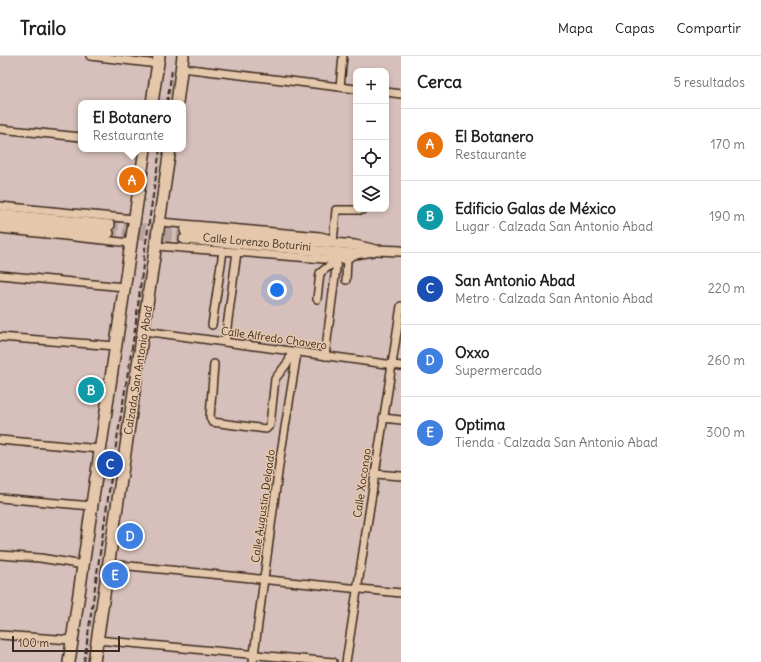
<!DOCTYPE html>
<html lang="es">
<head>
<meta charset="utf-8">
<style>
  body { margin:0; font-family:Delius,sans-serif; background:#f6f6f6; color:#202124 }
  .controls { position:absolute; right:12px; top:12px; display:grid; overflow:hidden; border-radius:8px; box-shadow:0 2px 6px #0003 }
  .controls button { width:36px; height:36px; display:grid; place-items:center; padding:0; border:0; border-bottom:1px solid #e0e0e0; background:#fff; color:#202124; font:20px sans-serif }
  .scale { position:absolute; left:12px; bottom:10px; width:108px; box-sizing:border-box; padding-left:4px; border:2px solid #3b2a1e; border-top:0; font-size:11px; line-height:14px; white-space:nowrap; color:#3b2a1e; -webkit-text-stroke:3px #e5c8ac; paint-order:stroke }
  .you { position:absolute; left:277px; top:234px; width:14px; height:14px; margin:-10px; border:3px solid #fff; border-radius:50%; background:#1a73e8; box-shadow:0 0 0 6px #1a73e833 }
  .badge { display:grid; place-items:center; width:26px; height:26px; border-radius:50%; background:#7c3aed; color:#fff; font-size:13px; font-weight:700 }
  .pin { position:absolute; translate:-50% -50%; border:2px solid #fff; box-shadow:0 1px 4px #0006 }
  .popup { position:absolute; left:78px; top:44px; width:108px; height:52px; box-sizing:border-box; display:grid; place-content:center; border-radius:8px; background:#fff; filter:drop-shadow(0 1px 3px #0005); font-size:13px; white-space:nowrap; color:#757577 }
  .popup b { font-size:15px; color:#202124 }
  .popup::after { content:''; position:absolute; left:50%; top:100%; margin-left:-8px; border:8px solid transparent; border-top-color:#fff }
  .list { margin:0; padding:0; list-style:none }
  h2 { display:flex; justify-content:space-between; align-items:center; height:52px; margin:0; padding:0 16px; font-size:17px }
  h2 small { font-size:13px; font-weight:400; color:#757577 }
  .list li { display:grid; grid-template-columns:26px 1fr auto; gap:12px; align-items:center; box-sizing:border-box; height:72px; padding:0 16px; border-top:1px solid #e0e0e0 }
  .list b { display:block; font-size:15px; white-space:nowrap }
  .list p { margin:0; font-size:13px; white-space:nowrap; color:#757577 }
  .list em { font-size:13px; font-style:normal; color:#757577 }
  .icon { flex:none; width:22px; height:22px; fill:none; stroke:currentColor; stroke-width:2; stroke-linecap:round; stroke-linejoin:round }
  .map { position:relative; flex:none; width:401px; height:606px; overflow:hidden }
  header { display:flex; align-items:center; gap:24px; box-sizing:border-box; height:56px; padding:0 20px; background:#fff; border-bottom:1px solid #e0e0e0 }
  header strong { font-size:19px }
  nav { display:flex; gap:22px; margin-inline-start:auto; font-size:14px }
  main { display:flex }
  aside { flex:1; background:#fff }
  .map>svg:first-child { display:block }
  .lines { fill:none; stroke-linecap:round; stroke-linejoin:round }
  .major-tunnel { stroke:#b8a29c; stroke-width:9; stroke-dasharray:9 4.5; stroke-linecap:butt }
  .minor-casing { stroke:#3b2a1e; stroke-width:10 }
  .major-casing { stroke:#3b2a1e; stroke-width:12 }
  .highway-casing { stroke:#3b2a1e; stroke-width:14 }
  .minor { stroke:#e5c8ac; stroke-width:7 }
  .major { stroke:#e5c8ac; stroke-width:9 }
  .highway { stroke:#e5c8ac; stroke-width:11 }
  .rail { stroke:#3b2a1e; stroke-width:2; stroke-dasharray:6 3; stroke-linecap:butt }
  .labels { text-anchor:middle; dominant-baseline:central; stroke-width:3; stroke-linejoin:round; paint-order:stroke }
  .street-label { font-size:11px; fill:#3b2a1e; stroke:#e5c8ac }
</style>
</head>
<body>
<header>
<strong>Trailo</strong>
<nav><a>Mapa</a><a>Capas</a><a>Compartir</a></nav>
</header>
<main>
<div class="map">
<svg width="401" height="606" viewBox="0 0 401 606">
  <rect width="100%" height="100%" fill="#d7c0bb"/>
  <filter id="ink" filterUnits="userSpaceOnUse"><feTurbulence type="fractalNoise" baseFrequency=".025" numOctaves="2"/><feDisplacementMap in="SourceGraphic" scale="8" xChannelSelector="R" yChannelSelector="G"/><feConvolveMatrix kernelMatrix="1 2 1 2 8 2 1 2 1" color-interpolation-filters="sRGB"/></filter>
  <g filter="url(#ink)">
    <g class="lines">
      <g class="major-tunnel">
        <path d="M110,169L185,175"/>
        <path d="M109,177L184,183"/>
      </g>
      <g class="minor-casing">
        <g id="minor">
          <path d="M90,0L158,8L157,4"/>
          <path d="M182,12L356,33"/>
          <path d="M340,31L343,0"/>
          <path d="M386,36L401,38"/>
          <path d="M0,73L81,81"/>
          <path d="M0,150L134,163"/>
          <path d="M160,166L320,180L328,182L333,187"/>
          <path d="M0,173L131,187"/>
          <path d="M333,187L336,154H363V153"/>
          <path d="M157,190L337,204L347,203L355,198"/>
          <path d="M0,219L124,231"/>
          <path d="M346,224L347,203"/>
          <path d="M317,243L320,217L337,204"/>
          <path d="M212,269L223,195"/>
          <path d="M144,275L401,310"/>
          <path d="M0,281L116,290"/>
          <path d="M225,286L237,196"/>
          <path d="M325,300L337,204"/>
          <path d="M214,308L210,361L212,366L266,373L270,369L275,323L289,305L291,296"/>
          <path d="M383,362L401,364"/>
          <path d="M0,384L100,393"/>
          <path d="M375,418L401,420"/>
          <path d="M0,442L92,450"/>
          <path d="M0,499L40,502L84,509"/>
          <path d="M109,508L401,537"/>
          <path d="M0,579L72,584"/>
          <path d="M97,584L333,606"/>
          <path d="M253,606L279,409L297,297"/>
          <path d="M346,606L401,250"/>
        </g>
      </g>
      <g class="major-casing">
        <g id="major">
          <path d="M0,158L110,169"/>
          <path d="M0,166L109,177"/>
          <path d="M185,175L333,187L355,189L376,194L401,195"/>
          <path d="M184,183L355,198L373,195"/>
        </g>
      </g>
      <g class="highway-casing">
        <g id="highway">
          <path d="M152,47L159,0"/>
          <path d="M177,47L183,0"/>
          <path d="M97,416L145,93"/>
          <path d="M69,606L96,421"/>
          <path d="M94,606L170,93"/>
        </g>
      </g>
      <use href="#minor" class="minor"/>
      <use href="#major" class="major"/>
      <use href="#highway" class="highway"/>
      <g class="rail">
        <path d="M167,47L172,14"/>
        <path d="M84,606L113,408L135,273L145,193L160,93"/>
      </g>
    </g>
  </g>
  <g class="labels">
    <g class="street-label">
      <text transform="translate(257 186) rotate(5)">Calle Lorenzo Boturini</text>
      <text transform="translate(274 282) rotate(8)">Calle Alfredo Chavero</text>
      <text transform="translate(138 314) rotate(-81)">Calzada San Antonio Abad</text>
      <text transform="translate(362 427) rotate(-82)">Calle Xocongo</text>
      <text transform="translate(263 450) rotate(-82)">Calle Augustin Delgado</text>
    </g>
  </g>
</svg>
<div class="controls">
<button>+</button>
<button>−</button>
<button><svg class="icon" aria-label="locate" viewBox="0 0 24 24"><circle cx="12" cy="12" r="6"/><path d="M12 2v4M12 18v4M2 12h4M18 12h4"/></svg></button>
<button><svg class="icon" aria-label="layers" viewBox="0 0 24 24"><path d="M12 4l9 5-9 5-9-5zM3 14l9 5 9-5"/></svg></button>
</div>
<div class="scale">100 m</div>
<div class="you"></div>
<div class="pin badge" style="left:132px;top:124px;background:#e8710a">A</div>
<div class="popup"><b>El Botanero</b>Restaurante</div>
<div class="pin badge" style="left:91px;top:334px;background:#0f9aa8">B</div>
<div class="pin badge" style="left:110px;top:408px;background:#1a4fb4">C</div>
<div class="pin badge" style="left:130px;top:480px;background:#3f7fe0">D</div>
<div class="pin badge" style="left:115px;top:519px;background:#3f7fe0">E</div>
</div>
<aside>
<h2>Cerca<small>5 resultados</small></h2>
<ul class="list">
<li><span class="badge" style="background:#e8710a">A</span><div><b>El Botanero</b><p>Restaurante</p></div><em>170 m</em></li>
<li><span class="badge" style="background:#0f9aa8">B</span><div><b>Edificio Galas de México</b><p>Lugar · Calzada San Antonio Abad</p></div><em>190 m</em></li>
<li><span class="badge" style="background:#1a4fb4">C</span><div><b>San Antonio Abad</b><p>Metro · Calzada San Antonio Abad</p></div><em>220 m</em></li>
<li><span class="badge" style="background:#3f7fe0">D</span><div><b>Oxxo</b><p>Supermercado</p></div><em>260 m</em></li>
<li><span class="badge" style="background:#3f7fe0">E</span><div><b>Optima</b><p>Tienda · Calzada San Antonio Abad</p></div><em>300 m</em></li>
</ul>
</aside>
</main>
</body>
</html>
